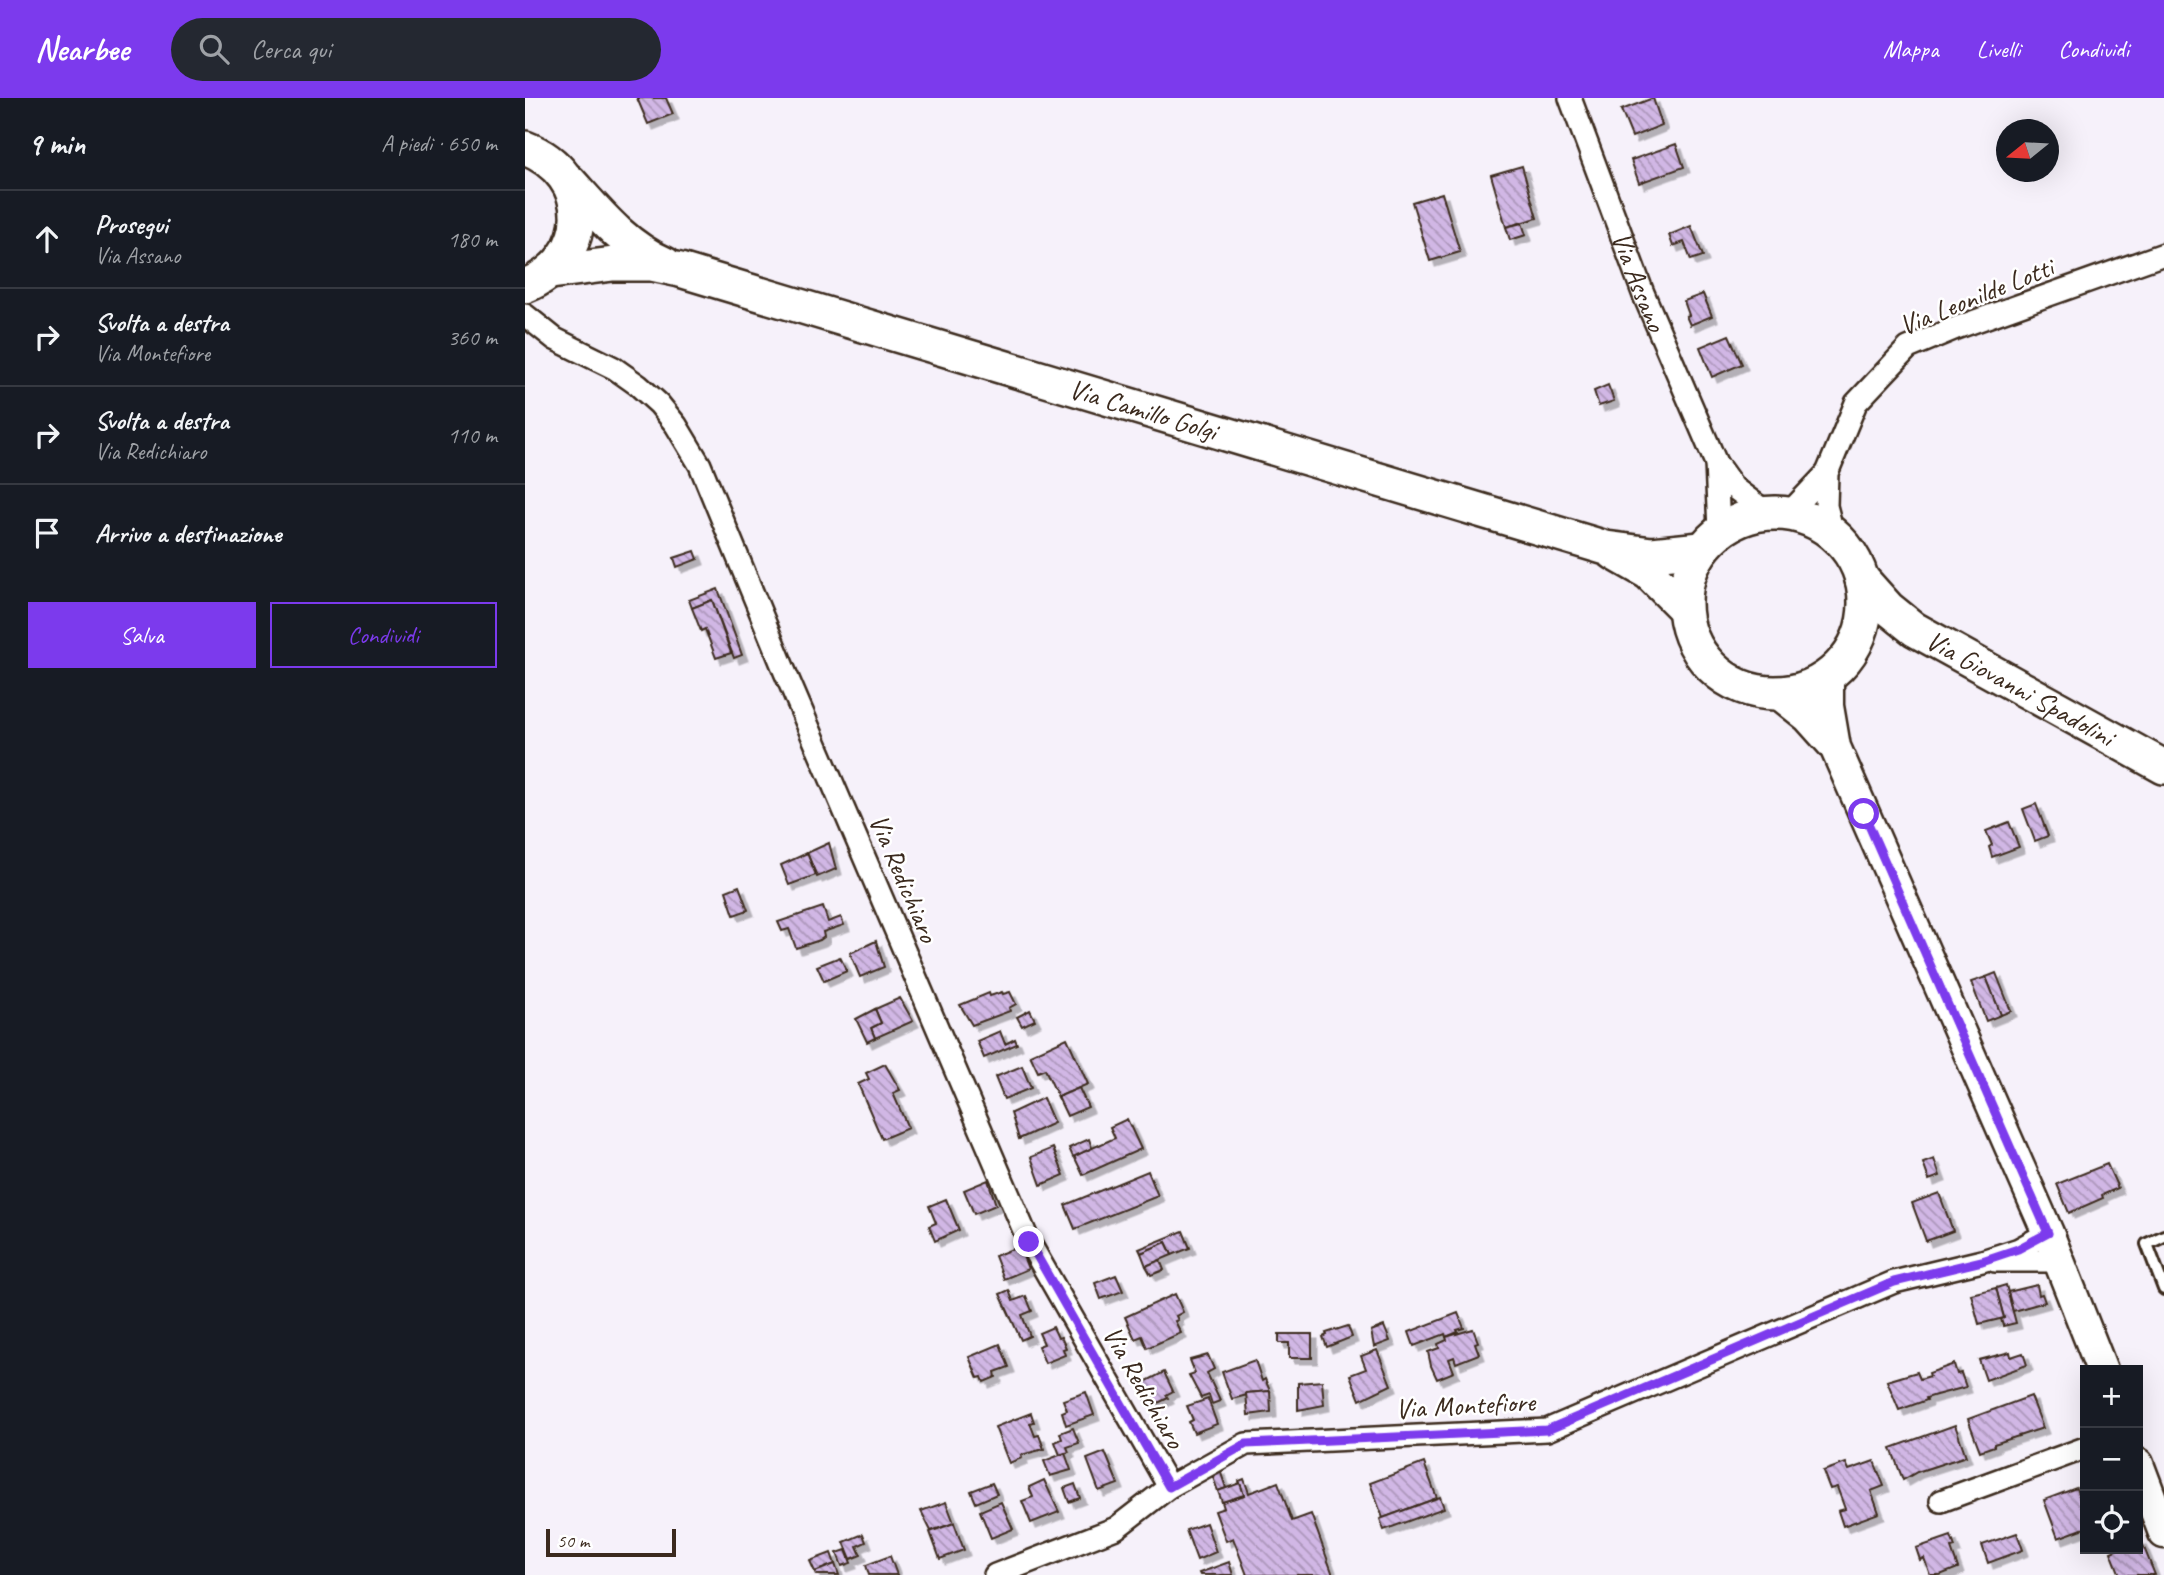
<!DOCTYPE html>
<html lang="it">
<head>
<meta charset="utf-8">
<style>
  body { margin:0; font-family:Caveat,sans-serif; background:#242831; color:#f1f3f6 }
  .controls { position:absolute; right:21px; bottom:21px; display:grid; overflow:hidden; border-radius:0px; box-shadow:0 7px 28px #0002 }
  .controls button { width:63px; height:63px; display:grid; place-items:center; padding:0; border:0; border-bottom:2px solid #363941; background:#171b24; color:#f1f3f6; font:35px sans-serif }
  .compass { position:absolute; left:1471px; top:21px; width:63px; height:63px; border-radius:50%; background:#171b24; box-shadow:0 7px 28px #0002; rotate:252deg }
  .scale { position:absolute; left:21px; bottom:18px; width:130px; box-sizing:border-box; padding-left:7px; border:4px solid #3b2a1e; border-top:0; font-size:19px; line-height:24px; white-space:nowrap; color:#3b2a1e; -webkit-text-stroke:5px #fff; paint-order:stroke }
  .stop { position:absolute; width:21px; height:21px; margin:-16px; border:5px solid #7c3aed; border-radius:50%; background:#fff }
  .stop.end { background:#7c3aed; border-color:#fff; box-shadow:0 2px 7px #0008 }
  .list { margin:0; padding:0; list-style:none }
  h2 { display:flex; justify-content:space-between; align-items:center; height:91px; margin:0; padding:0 28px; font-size:30px }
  h2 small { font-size:23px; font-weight:400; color:#9ea1a6 }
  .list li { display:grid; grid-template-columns:46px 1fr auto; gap:21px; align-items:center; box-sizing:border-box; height:98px; padding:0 28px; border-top:2px solid #363941 }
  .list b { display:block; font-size:26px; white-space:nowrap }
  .list p { margin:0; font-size:23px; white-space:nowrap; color:#9ea1a6 }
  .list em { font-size:23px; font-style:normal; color:#9ea1a6 }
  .actions { display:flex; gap:14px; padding:21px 28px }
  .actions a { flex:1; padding:16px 0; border:2px solid #7c3aed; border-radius:0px; text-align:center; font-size:24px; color:#7c3aed }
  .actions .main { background:#7c3aed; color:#fff }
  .icon { flex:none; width:38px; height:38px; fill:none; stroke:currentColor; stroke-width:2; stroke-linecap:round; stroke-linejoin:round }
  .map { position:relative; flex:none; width:1639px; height:1477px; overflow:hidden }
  header { display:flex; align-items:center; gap:42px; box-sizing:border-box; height:98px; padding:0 35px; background:#7c3aed; color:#fff }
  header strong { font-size:33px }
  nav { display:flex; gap:38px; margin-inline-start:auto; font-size:24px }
  .search { width:490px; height:63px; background:#242831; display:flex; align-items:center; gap:18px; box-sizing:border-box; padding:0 24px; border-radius:38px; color:#9ea1a6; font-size:26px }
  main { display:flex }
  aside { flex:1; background:#171b24 }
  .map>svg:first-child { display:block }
  .building { fill:url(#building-back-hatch); stroke:#3b2a1e; stroke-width:2; filter:url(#shadow) }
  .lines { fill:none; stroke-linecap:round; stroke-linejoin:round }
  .service-casing { stroke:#3b2a1e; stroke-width:16 }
  .minor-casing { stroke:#3b2a1e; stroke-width:26 }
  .secondary-casing { stroke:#3b2a1e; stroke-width:35 }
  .primary-casing { stroke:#3b2a1e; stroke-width:38 }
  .service { stroke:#fff; stroke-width:10 }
  .minor { stroke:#fff; stroke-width:21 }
  .secondary { stroke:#fff; stroke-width:30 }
  .primary { stroke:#fff; stroke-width:33 }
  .route { stroke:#7c3aed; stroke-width:9 }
  .labels { text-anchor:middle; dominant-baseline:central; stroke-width:5; stroke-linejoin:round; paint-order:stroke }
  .street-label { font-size:28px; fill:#3b2a1e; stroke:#fff }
</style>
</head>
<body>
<header>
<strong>Nearbee</strong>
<div class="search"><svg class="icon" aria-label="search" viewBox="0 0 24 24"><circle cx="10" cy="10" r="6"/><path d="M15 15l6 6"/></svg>Cerca qui</div>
<nav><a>Mappa</a><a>Livelli</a><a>Condividi</a></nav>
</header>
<main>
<aside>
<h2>9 min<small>A piedi · 650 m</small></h2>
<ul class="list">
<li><svg class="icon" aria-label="ahead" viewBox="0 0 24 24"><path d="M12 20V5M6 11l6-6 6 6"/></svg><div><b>Prosegui</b><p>Via Assano</p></div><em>180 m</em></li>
<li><svg class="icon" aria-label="right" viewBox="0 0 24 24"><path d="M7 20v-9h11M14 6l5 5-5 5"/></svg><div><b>Svolta a destra</b><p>Via Montefiore</p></div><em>360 m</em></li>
<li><svg class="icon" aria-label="right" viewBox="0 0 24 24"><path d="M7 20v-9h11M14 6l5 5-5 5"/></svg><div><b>Svolta a destra</b><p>Via Redichiaro</p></div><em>110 m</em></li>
<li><svg class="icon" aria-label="arrive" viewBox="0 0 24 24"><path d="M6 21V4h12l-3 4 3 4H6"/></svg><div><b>Arrivo a destinazione</b></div></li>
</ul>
<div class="actions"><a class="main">Salva</a><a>Condividi</a></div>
</aside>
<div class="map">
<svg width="1639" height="1477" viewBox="0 0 1639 1477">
  <defs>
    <pattern id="building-back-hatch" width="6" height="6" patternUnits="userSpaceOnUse" patternTransform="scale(1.75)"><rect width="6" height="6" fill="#d1b7e5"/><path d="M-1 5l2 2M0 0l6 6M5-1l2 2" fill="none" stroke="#ab95b9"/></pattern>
    <filter id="shadow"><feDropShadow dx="5.5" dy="5.5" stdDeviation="0" flood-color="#0004"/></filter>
  </defs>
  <rect width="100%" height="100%" fill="#f6f1fa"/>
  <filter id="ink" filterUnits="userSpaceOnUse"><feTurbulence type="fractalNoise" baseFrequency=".0143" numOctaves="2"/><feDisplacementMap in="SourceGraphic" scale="14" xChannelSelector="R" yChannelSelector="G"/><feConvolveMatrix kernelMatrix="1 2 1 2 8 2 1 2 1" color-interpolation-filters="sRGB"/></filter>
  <g filter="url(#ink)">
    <g class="building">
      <path d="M112,0H141L148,16L123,26Z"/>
      <path d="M1128,0L1137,27L1107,39L1096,12Z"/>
      <path d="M1151,46L1159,69L1114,85L1106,62Z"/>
      <path d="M997,68L1012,120L981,129L966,77Z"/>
      <path d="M917,95L935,154L905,163L887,104Z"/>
      <path d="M997,125L1001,137L985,142L981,129Z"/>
      <path d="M1166,128L1178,158L1166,162L1159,144L1148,148L1144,137Z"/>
      <path d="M1178,196L1187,218L1165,227L1161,218L1164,217L1159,203Z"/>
      <path d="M1204,237L1217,266L1187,279L1175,249Z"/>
      <path d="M1083,287L1089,303L1074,308L1069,293Z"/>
      <path d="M170,453L173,461L152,469L149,460Z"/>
      <path d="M193,491L217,557L209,560L187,502L167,510L164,502Z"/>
      <path d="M187,502L206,555L191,560L180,531L176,533L167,510Z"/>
      <path d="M1511,706L1523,738L1510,743L1498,711Z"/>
      <path d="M1484,724L1494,749L1467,759L1464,749L1467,747L1461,733Z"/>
      <path d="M304,745L311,771L292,779L282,755Z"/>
      <path d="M282,755L291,777L264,787L256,767Z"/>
      <path d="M214,788L223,812L209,817L201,793Z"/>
      <path d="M298,809L303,824L316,819L319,827L298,834L299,839L295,842L271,850L264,831L257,833L253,824Z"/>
      <path d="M351,843L359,869L335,879L325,855Z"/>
      <path d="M315,859L322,873L299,883L292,868Z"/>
      <path d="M1471,875L1486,913L1476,917L1461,879Z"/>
      <path d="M1461,879L1476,917L1461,923L1446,884Z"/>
      <path d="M477,894L478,896L485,894L491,906L484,910L485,913L447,927L435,907L464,895L465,898Z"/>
      <path d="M375,900L388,923L350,940L346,930L356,925L350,911Z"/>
      <path d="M350,911L356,925L346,930L350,940L342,944L331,921Z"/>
      <path d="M505,912L510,922L497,928L492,919Z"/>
      <path d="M475,933L480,946L490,941L492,946L459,960L452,943Z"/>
      <path d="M542,940L563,986L533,999L520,971L513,974L505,957Z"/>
      <path d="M360,966L375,992L368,995L383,1030L357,1041L333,986L344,981L341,975Z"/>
      <path d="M497,968L506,990L479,1001L470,979Z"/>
      <path d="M554,990L563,1009L542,1018L533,999Z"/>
      <path d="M518,1000L529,1025L494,1041L486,1015Z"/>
      <path d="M602,1021L616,1051L558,1077L549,1058L590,1040L585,1029Z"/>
      <path d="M564,1041L567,1050L548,1059L544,1050Z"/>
      <path d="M528,1050L539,1077L516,1087L506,1059Z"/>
      <path d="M1409,1061L1415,1078L1404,1082L1398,1065Z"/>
      <path d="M1582,1066L1593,1090L1577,1097L1578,1100L1544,1115L1532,1086Z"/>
      <path d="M623,1073L633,1098L550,1131L540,1107Z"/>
      <path d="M463,1082L471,1107L449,1116L439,1092Z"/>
      <path d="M1414,1095L1428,1133L1401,1143L1387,1105Z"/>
      <path d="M421,1101L434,1132L410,1143L404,1128L411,1125L404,1108Z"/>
      <path d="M658,1133L665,1150L647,1157L641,1144L616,1155L614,1151Z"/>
      <path d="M641,1144L647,1157L621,1168L616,1155Z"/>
      <path d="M494,1148L503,1171L479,1181L470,1158Z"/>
      <path d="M635,1162L639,1172L626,1177L621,1168Z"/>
      <path d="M591,1177L598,1193L576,1201L570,1185Z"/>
      <path d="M1481,1187L1491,1225L1478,1228L1476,1221L1479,1220L1471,1190Z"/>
      <path d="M1512,1187L1514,1197L1517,1196L1520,1204L1488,1213L1483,1194Z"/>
      <path d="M1471,1190L1479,1220L1454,1226L1446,1196Z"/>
      <path d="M484,1192L488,1203L501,1198L507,1213L497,1217L505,1238L496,1242L475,1196Z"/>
      <path d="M650,1196L658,1214L651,1218L653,1222L650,1223L656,1235L622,1250L617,1238L610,1241L600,1219Z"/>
      <path d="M933,1215L939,1230L932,1232L933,1234L921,1239L920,1236L889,1248L884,1234Z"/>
      <path d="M823,1228L827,1239L802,1249L798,1239L802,1237L801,1235Z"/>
      <path d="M859,1228L865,1243L849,1249L846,1233Z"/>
      <path d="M528,1229L533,1240L536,1239L541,1250L538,1251L540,1257L520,1265L513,1248L519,1246L514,1235Z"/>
      <path d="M948,1231L953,1244L950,1245L954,1256L931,1265L929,1259L924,1261L929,1274L912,1281L906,1268L903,1254L914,1250L913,1246L922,1242L921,1239Z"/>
      <path d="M754,1236H787V1260H764V1245H754Z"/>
      <path d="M475,1246L484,1269L470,1274L471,1279L459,1284L457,1279L453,1280L444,1259Z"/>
      <path d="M852,1252L866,1287L835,1302L825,1277L841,1271L836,1258Z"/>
      <path d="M1485,1254L1486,1259L1498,1255L1502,1267L1461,1282L1454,1262Z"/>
      <path d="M683,1257L689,1271L682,1275L695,1303L687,1306L684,1297L676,1300L664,1277L670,1275L665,1262Z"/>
      <path d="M730,1262L737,1283L740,1281L745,1293L721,1295L722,1297L707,1301L697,1274Z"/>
      <path d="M1429,1266L1432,1276L1436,1275L1441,1289L1411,1297L1401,1300L1402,1302L1374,1312L1362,1283L1392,1274L1395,1281L1405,1278L1404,1275Z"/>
      <path d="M639,1274L648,1293L641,1297L643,1300L625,1309L614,1287Z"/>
      <path d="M797,1283L799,1307L773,1312V1285Z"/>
      <path d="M745,1293L746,1314L723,1317L721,1295Z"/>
      <path d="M561,1294L569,1317L541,1327L537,1314L542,1312L538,1302Z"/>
      <path d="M1506,1298L1518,1330L1469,1346V1348L1455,1353L1443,1321Z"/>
      <path d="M683,1301L692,1326L669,1335L664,1324L668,1322L662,1308Z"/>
      <path d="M506,1315L509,1324L505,1325L510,1338L514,1337L519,1351L496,1357L497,1360L484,1365L470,1329Z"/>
      <path d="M1430,1327L1441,1358L1392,1374L1378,1382L1366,1350Z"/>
      <path d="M548,1330L554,1345L542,1349L544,1354L535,1357L530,1344L537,1341L535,1335Z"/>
      <path d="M580,1354L593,1386L574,1393L562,1361Z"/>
      <path d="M540,1355L546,1372L525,1378L519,1363Z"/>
      <path d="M1349,1363L1359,1388L1346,1393L1354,1415L1318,1428L1313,1413L1320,1411L1312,1389L1305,1391L1298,1373L1321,1365L1324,1372Z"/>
      <path d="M899,1365L912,1400L858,1420L845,1385Z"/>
      <path d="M695,1372L701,1390L693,1393L686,1374Z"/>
      <path d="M719,1381L724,1395L753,1384L767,1423L786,1416L808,1477H722L708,1440L701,1443L690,1413L699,1410L697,1404L719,1397L714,1383Z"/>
      <path d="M519,1382L534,1414L506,1425L497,1403L508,1399L504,1389Z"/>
      <path d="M467,1385L472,1396L451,1405L446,1393Z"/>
      <path d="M715,1385L719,1397L697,1404L693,1393Z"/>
      <path d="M550,1386L555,1400L544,1404L539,1390Z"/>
      <path d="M1551,1390L1560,1416V1430L1533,1440L1519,1402Z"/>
      <path d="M915,1399L919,1410L859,1432L855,1421Z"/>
      <path d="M421,1404L429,1425L406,1433L396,1413Z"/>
      <path d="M476,1404L488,1431L466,1440L455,1413Z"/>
      <path d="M429,1425L439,1452L415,1461L405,1434Z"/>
      <path d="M681,1425L691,1454L672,1462L661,1432Z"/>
      <path d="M1492,1435L1498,1452L1463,1465L1457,1447Z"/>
      <path d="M338,1436L341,1444L332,1448L336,1457L326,1461L319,1444Z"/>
      <path d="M1426,1438L1430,1449L1426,1450L1433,1470L1415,1477H1405L1399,1460L1395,1462L1391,1450Z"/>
      <path d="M1616,1442L1630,1477H1595L1586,1454L1593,1451H1613V1443Z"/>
      <path d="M321,1452L326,1465L317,1468L312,1455Z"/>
      <path d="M306,1455L310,1466L290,1474L285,1463Z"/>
      <path d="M365,1458L372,1477H344L341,1467Z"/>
      <path d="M704,1464L708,1477H675L674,1475Z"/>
      <path d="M310,1466L314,1477H291L290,1474Z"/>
    </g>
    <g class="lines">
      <g class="service-casing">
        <path id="service" d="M1639,1138L1622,1146L1639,1191"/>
      </g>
      <g class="minor-casing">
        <g id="minor">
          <path id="s1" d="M1045,0L1118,195L1191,365L1209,390L1241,414"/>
          <path d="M0,217L30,241L89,270L113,287L134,306L151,327L175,367L260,574L504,1144L644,1389"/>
          <path d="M1191,365L1194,432"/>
          <path d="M1264,415L1302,375"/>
          <path d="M1308,435L1301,408L1302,375L1331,305L1383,250L1431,230L1639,156"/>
          <path d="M1470,1163H1535"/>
          <path d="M1416,1403L1560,1350"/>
          <path d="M470,1477L591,1430L644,1389L721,1346L1022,1332L1369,1184L1457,1163L1494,1151L1523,1135"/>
        </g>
      </g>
      <g class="secondary-casing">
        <g id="secondary">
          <path d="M1303,578V608L1310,649L1523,1135L1577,1272"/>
          <path d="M1254,596L1283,619L1309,648"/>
          <path d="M1613,1366L1639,1435"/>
        </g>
      </g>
      <g class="primary-casing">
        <g id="primary">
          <path d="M0,50C70,77 69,160 0,188"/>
          <path d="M44,83C73,115 99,148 140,166"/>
          <path id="s2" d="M26,174L88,166H127L155,172L1081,450L1127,456L1176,451"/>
          <circle cx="1250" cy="505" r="90"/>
          <path d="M1089,455L1124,475L1159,510"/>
          <path id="s3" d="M1337,481L1363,510L1389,531L1639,669"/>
        </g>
      </g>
      <use href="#service" class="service"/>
      <use href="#minor" class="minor"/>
      <use href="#secondary" class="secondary"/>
      <use href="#primary" class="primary"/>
    </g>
  </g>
  <g class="lines" filter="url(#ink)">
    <path class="route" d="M504,1144L644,1389L721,1346L1022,1332L1369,1184L1457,1163L1493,1151L1523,1135L1339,716"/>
  </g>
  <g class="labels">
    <g class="street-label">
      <text stroke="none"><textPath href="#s1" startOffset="196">Via Assano</textPath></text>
      <text transform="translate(1451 198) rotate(-22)">Via Leonilde Lotti</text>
      <text stroke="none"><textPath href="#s2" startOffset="614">Via Camillo Golgi</textPath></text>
      <text stroke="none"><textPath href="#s3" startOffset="194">Via Giovanni Spadolini</textPath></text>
      <text transform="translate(379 780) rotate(67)">Via Redichiaro</text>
      <text transform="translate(619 1289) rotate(60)">Via Redichiaro</text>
      <text transform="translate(940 1307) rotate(-3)">Via Montefiore</text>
    </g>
  </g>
</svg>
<div class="controls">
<button>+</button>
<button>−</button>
<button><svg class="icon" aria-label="locate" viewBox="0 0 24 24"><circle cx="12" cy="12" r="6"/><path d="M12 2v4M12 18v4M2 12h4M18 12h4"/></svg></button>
</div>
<svg class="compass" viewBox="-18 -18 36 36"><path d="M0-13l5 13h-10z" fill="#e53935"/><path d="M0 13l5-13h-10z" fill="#9ea1a6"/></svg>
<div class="scale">50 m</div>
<div class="stop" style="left:1339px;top:716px"></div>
<div class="stop end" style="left:504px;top:1144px"></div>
</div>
</main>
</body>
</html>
